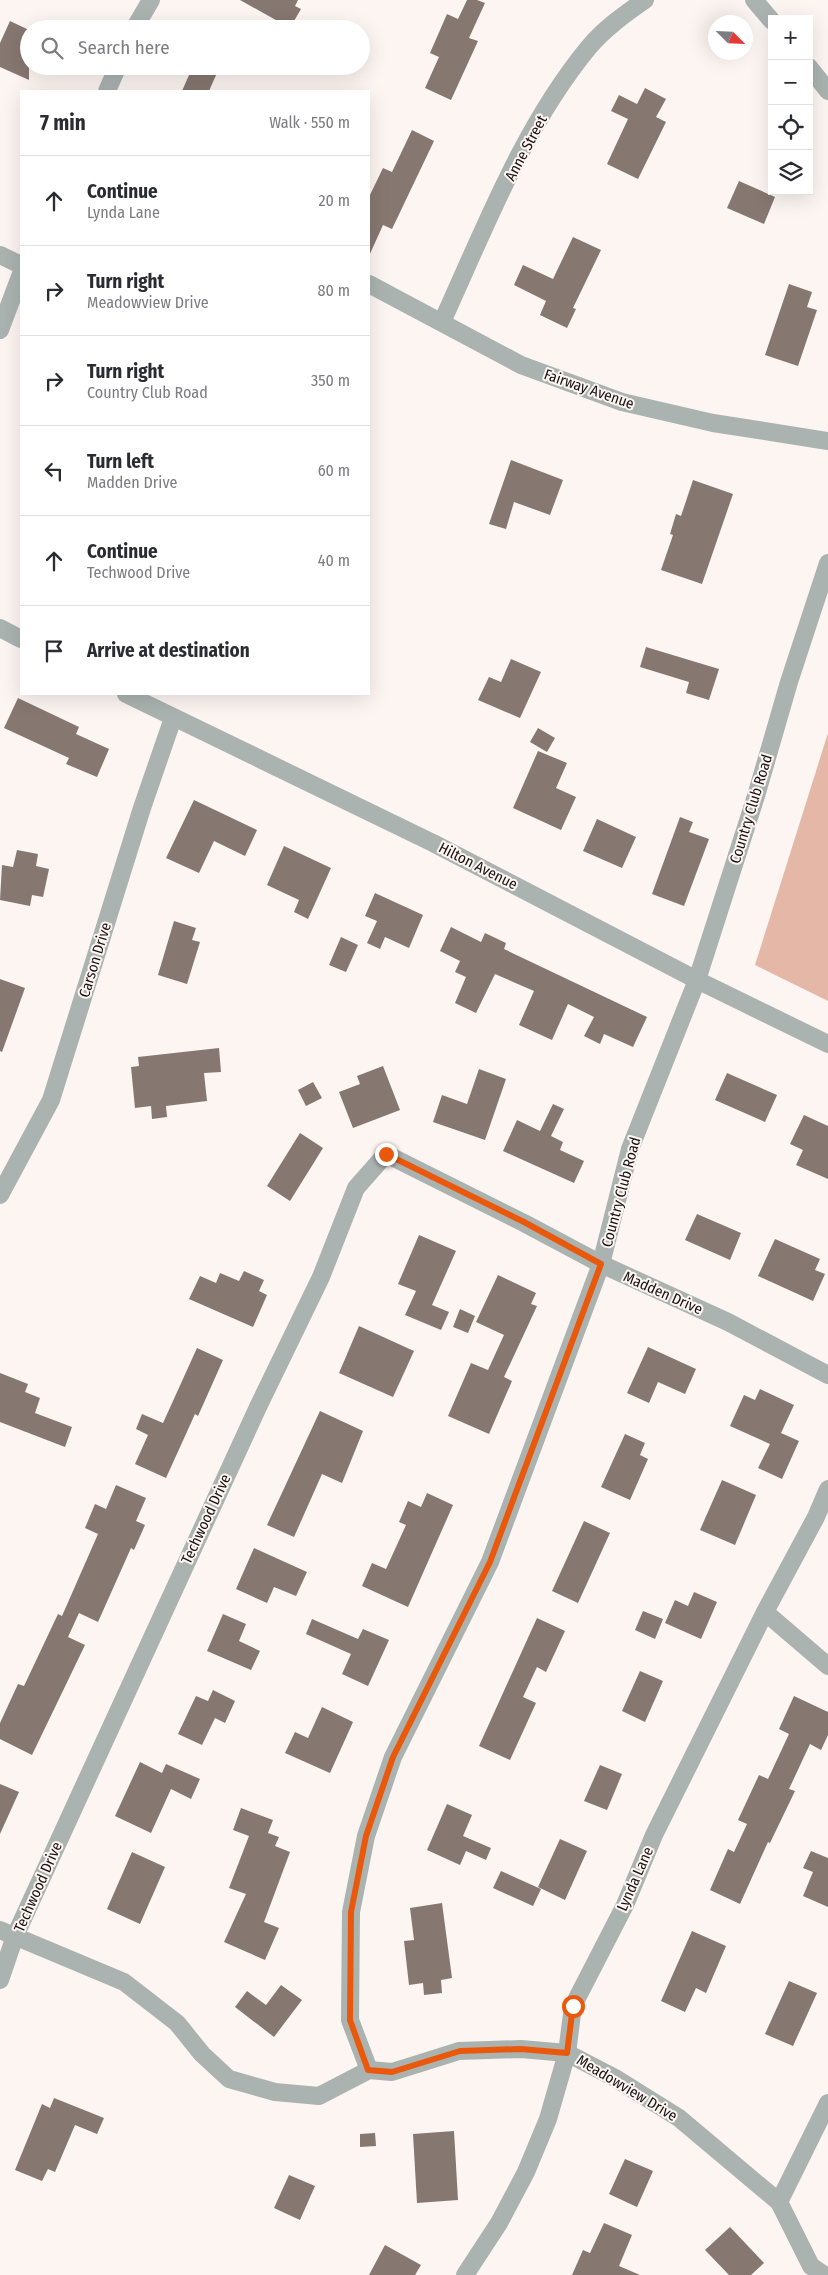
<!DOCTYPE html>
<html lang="en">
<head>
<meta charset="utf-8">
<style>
  body { margin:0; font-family:"Fira Sans Condensed",sans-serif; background:#f7f7f7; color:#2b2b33 }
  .controls { position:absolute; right:15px; top:15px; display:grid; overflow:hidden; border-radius:0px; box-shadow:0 5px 20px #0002 }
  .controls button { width:45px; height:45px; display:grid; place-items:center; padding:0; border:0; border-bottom:1px solid #e1e1e2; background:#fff; color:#2b2b33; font:25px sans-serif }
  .compass { position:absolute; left:708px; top:15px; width:45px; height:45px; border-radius:50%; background:#fff; box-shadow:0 5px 20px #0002; rotate:114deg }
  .stop { position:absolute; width:15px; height:15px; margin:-11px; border:4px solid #ea580c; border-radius:50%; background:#fff }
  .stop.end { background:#ea580c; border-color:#fff; box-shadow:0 1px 5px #0008 }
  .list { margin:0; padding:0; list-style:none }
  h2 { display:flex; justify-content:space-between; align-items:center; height:65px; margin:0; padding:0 20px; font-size:21px }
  h2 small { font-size:16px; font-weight:400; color:#7c7c81 }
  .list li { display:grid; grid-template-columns:32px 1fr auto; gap:15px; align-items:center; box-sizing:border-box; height:90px; padding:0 20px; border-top:1px solid #e1e1e2 }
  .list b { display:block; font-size:19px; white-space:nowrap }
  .list p { margin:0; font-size:16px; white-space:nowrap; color:#7c7c81 }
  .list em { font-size:16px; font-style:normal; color:#7c7c81 }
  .icon { flex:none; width:28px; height:28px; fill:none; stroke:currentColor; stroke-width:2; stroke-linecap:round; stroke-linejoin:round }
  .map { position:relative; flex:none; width:828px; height:2275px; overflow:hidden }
  .search { position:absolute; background:#fff; box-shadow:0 5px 20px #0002; left:20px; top:20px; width:350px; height:55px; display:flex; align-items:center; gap:12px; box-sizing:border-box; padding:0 18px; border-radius:28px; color:#7c7c81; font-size:19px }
  .panel { position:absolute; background:#fff; box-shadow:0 5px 20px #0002; left:20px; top:90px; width:350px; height:605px; border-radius:0px }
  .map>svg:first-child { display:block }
  .green { fill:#e4b7a7 }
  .building { fill:#877771 }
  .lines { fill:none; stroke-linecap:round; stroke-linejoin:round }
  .minor { stroke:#abb3b0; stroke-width:18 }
  .route { stroke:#ea580c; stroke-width:6 }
  .labels { text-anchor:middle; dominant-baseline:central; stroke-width:4; stroke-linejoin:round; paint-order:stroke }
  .street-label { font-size:15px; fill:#181210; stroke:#fcf5f2 }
</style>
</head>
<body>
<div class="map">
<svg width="828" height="2275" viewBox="0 0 828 2275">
  <rect width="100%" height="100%" fill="#fcf5f2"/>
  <path class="green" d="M828,733V1001L755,965Z"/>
  <g class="building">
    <path d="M240,0H298L295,6L301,9L290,28Z"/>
    <path d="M467,0H477L485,3L469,38L478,41L451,100L425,88L439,57L430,53L447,14L458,19Z"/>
    <path d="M10,21L29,30V80L0,67V43Z"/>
    <path d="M193,66H220L209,91H182Z"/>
    <path d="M645,88L666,99L656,117L666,122L638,179L607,164L628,119L611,111L619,95L637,104Z"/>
    <path d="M412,130L434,141L392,229L383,225L369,256V197L383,168L392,172Z"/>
    <path d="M739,181L775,197L764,224L727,208Z"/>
    <path d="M573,237L601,250L573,308L576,309L567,328L540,315L546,301L514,285L523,265L553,279Z"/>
    <path d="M789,284L812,292L807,307L817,310L798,366L765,355Z"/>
    <path d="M511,460L563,480L550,515L514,502L506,529L489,524Z"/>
    <path d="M693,480L733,494L702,584L661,570L673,535L670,534L676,514L681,516Z"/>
    <path d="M646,647L719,669L709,700L686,693L689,682L640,667Z"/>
    <path d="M511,659L541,672L520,718L478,700L489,677L501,682Z"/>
    <path d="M18,698L79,727L76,734L109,749L97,777L66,764L69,758L4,728Z"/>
    <path d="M538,728L555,738L547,752L530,742Z"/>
    <path d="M538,751L567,763L556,788L576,797L561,830L513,808Z"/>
    <path d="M194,800L257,830L245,856L214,841L199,873L166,858Z"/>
    <path d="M680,817L693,822L689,832L709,839L684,906L652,894Z"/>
    <path d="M597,819L636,837L622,868L583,851Z"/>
    <path d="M284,846L331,868L308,919L294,912L299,900L267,885Z"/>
    <path d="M17,850L38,854L36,866L49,869L43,897L32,895L30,906L0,900L2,865L13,867Z"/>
    <path d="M375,893L423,915L409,948L385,937L380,949L367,943L377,921L365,916Z"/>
    <path d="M174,921L196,928L192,940L200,942L187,984L158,975Z"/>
    <path d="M451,927L481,942L485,933L506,943L504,949L647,1017L633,1047L604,1034L600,1044L584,1036L594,1017L568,1004L552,1040L519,1025L534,991L495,974L476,1013L455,1003L466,977L455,972L460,961L440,951Z"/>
    <path d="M341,937L358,945L346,972L329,965Z"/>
    <path d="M0,979L25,988L2,1052L0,1051Z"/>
    <path d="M219,1048L221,1072L204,1073L207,1101L166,1106L167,1117L152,1119L151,1106L135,1108L131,1067L139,1066L138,1057Z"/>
    <path d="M383,1066L400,1110L353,1128L339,1092L360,1084L357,1076Z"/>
    <path d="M479,1069L506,1079L485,1140L433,1122L442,1095L467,1104Z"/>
    <path d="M727,1073L777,1095L765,1122L715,1100Z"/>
    <path d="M313,1082L322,1098L306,1106L298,1090Z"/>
    <path d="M553,1104L564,1109L551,1136L563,1142L560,1150L584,1161L574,1183L503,1151L517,1120L540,1131Z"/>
    <path d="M804,1115L828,1126V1179L796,1165L803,1150L790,1144Z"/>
    <path d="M300,1133L323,1148L290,1201L267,1186Z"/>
    <path d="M697,1214L741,1233L730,1260L685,1240Z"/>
    <path d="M419,1235L456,1251L432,1305L449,1312L441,1330L405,1315L416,1291L398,1284Z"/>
    <path d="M775,1239L820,1259L815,1270L825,1274L813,1301L758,1276Z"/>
    <path d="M244,1271L264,1280L259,1291L267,1295L253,1327L189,1299L200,1276L216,1283L220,1273L239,1281Z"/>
    <path d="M498,1275L536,1293L531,1304L537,1306L504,1377L512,1381L489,1434L448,1416L471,1363L488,1370L504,1335L476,1322Z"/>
    <path d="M460,1309L475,1316L468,1333L453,1327Z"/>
    <path d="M359,1326L414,1351L393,1397L339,1373Z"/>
    <path d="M648,1347L696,1369L685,1394L658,1382L649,1403L627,1393Z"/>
    <path d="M197,1348L223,1360L198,1416L195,1414L166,1478L135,1464L148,1435L136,1429L142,1414L163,1423Z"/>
    <path d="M0,1373L28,1384L25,1392L40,1398L35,1413L72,1427L65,1447L0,1422Z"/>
    <path d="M760,1389L794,1405L781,1433L799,1441L782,1479L758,1468L770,1444L730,1426L744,1395L755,1400Z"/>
    <path d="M320,1411L363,1431L342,1483L322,1474L294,1537L267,1525Z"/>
    <path d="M625,1434L645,1443L640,1455L648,1459L630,1500L601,1487Z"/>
    <path d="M722,1480L756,1495L735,1545L700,1530Z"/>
    <path d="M116,1485L146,1498L136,1521L145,1525L134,1550L131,1548L98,1622L79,1613L68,1637L85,1645L32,1755L0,1739V1723L18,1684L24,1686L58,1614L62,1616L98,1534L85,1528L95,1504L106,1509Z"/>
    <path d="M427,1493L453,1505L408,1607L362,1586L372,1563L386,1569L406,1525L399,1522L408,1501L421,1507Z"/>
    <path d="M584,1521L610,1533L578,1603L552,1591Z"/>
    <path d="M254,1548L307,1572L296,1596L274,1587L267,1603L236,1589Z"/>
    <path d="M694,1592L717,1602L701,1639L665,1623L675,1600L688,1606Z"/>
    <path d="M643,1611L663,1619L655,1639L635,1630Z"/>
    <path d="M223,1614L246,1624L239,1641L260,1651L251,1670L207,1651Z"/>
    <path d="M537,1618L565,1631L546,1672L537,1667L523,1697L536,1703L510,1760L479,1746Z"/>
    <path d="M312,1619L358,1639L363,1629L389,1640L368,1686L342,1674L351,1654L306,1634Z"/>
    <path d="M640,1671L663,1681L645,1722L622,1711Z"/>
    <path d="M213,1690L235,1701L225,1723L215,1718L202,1745L178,1734L196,1696L208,1701Z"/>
    <path d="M794,1696L828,1712V1735L821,1750L810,1744L789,1789L795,1791L770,1843L768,1842L740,1904L710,1890L728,1849L734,1852L747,1824L738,1820L759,1775L768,1779L789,1734L779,1729Z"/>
    <path d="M322,1707L353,1722L330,1773L285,1753L295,1732L308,1738Z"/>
    <path d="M140,1762L162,1773L166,1764L200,1779L191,1799L171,1789L151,1833L115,1816Z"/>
    <path d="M600,1765L622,1774L607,1810L584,1801Z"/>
    <path d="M0,1784L19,1792L0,1834Z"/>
    <path d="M447,1804L472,1815L463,1836L491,1848L486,1860L466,1851L460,1865L427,1850Z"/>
    <path d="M241,1808L273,1820L268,1833L279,1837L275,1846L290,1852L264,1922L279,1928L265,1960L224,1942L246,1894L229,1888L249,1836L233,1830Z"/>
    <path d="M560,1839L587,1851L565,1900L538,1887Z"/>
    <path d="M811,1851L828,1858V1907L803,1896L813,1872L803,1868Z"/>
    <path d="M132,1852L165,1867L140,1924L107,1909Z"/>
    <path d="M501,1871L541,1889L533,1906L493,1888Z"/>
    <path d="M442,1903L452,1978L441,1980L442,1993L424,1995L423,1983L409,1985L404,1941L414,1940L410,1908Z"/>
    <path d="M692,1931L726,1946L706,1993L696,1988L685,2012L661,2001Z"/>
    <path d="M789,1981L817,1993L793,2046L765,2034Z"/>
    <path d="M281,1985L302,2000L274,2037L235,2007L247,1991L266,2005Z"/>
    <path d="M54,2098L104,2118L97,2134L75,2125L55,2172L48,2169L42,2181L15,2170L42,2104L50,2108Z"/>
    <path d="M454,2131L458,2200L417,2203L413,2134Z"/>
    <path d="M375,2133L376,2146L360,2147V2134Z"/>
    <path d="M625,2159L653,2171L637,2207L609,2194Z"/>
    <path d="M289,2175L315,2186L300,2220L274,2208Z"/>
    <path d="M604,2223L632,2235L619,2266L640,2275H572L583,2250L590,2253Z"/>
    <path d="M730,2227L764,2263L751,2275H729L705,2250Z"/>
    <path d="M385,2245L421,2265L415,2275H369Z"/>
  </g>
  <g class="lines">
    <g class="minor">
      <path d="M754,0L772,21"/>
      <path d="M134,29L151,0"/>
      <path d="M809,67L828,91"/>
      <path d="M107,91L118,66"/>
      <path d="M0,255L21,265"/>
      <path d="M369,284L521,365L622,402L713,423L828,441"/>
      <path d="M442,322C485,228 523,127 589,47C605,28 625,14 645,0"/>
      <path d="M0,330L21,274"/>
      <path d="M0,628L21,639"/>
      <path d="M126,694L433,843L697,980L828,1044"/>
      <path d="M0,1195L51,1100L142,808L173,718"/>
      <path d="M765,1612L828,1666"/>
      <path d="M0,1930L124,1982L177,2023L202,2054L229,2079L275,2092L319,2096L369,2070L392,2072L459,2051L521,2049L567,2053L615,2078L679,2118L779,2202L811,2266L824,2275"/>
      <path d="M0,1980L15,1936L258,1407L321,1277L356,1188L386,1154L524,1223L601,1264L728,1322L828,1375"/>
      <path d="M369,2070L350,2020L351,1912L366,1836L393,1757L490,1562L601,1264L630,1149L697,980L756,796L789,682L828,563"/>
      <path d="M779,2202L828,2103"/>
      <path d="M465,2275L499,2223L526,2172L548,2119L567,2053L573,2006L625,1905L654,1835L765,1612L816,1517L828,1489"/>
    </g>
  </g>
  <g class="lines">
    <path class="route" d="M386,1154L524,1222L601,1264L490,1562L393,1757L366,1836L351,1912L350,2020L368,2070L392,2072L460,2051L521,2049L567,2053L573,2006"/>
  </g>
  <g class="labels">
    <g class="street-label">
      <text transform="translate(526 148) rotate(-62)">Anne Street</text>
      <text transform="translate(589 389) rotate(19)">Fairway Avenue</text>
      <text transform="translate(751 809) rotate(-73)">Country Club Road</text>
      <text transform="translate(478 866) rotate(27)">Hilton Avenue</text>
      <text transform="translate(95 960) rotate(-73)">Carson Drive</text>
      <text transform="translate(621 1192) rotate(-75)">Country Club Road</text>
      <text transform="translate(663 1293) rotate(24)">Madden Drive</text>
      <text transform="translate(206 1519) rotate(-65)">Techwood Drive</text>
      <text transform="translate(635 1879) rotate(-66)">Lynda Lane</text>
      <text transform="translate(38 1887) rotate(-66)">Techwood Drive</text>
      <text transform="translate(627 2088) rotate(31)">Meadowview Drive</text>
    </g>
  </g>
</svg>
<div class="controls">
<button>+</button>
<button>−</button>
<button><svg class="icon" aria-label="locate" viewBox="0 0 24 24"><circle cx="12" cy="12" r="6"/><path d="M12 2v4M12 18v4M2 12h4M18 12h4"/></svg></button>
<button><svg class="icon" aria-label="layers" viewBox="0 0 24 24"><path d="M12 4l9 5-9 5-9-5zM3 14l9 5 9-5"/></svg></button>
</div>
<svg class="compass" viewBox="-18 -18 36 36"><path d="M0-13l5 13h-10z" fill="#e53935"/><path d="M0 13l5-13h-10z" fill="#7c7c81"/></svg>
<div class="stop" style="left:573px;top:2006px"></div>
<div class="stop end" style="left:386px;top:1154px"></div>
<div class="search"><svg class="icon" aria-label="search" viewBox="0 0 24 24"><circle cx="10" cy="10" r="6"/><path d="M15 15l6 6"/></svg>Search here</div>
<section class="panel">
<h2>7 min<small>Walk · 550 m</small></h2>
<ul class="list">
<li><svg class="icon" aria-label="ahead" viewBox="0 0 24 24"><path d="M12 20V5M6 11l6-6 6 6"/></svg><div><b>Continue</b><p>Lynda Lane</p></div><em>20 m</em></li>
<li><svg class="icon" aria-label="right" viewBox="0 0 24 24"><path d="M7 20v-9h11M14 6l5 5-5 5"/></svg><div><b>Turn right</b><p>Meadowview Drive</p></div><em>80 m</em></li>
<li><svg class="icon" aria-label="right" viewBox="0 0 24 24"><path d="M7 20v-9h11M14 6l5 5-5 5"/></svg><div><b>Turn right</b><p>Country Club Road</p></div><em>350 m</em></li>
<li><svg class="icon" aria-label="left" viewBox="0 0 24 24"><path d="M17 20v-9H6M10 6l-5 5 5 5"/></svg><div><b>Turn left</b><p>Madden Drive</p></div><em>60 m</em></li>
<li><svg class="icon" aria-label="ahead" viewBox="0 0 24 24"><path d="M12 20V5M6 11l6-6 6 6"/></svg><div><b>Continue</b><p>Techwood Drive</p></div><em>40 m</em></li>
<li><svg class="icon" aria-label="arrive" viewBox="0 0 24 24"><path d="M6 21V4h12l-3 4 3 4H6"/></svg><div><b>Arrive at destination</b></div></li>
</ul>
</section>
</div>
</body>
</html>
